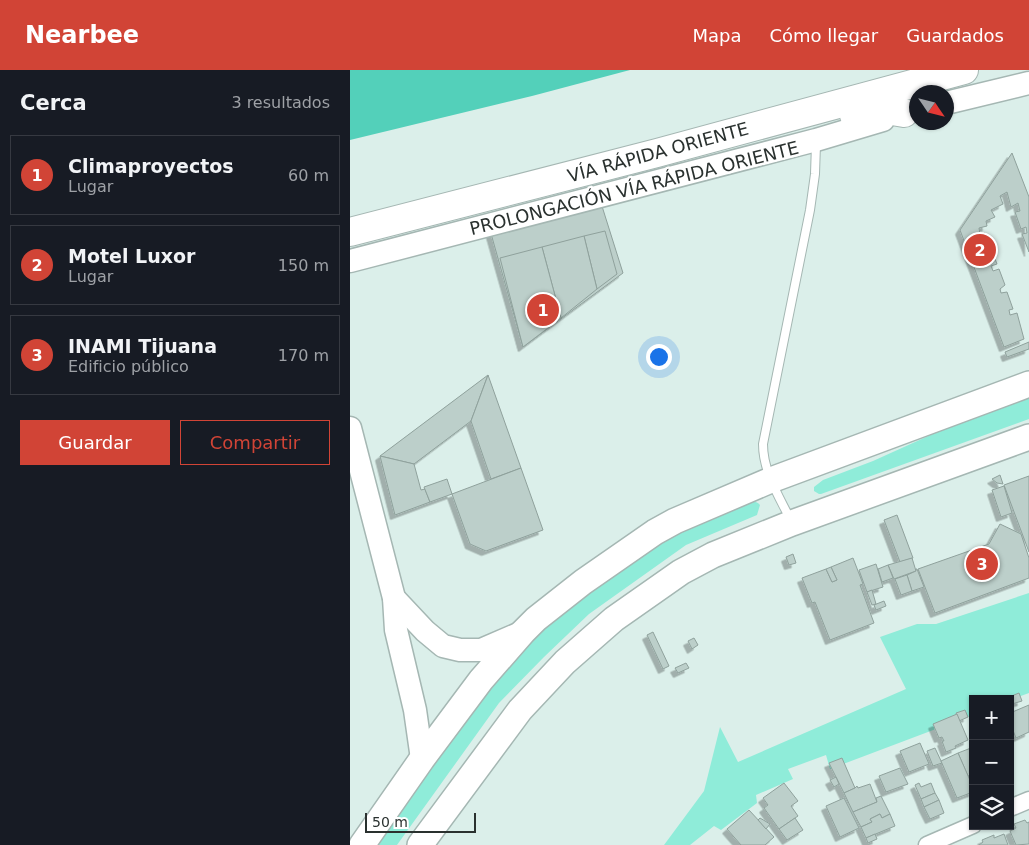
<!DOCTYPE html>
<html lang="es">
<head>
<meta charset="utf-8">
<style>
  body { margin:0; font-family:"DejaVu Sans",sans-serif; background:#20242c; color:#f1f3f6 }
  .controls { position:absolute; right:15px; bottom:15px; display:grid; overflow:hidden; border-radius:0px; box-shadow:0 1px 4px #0004 }
  .controls button { width:45px; height:45px; display:grid; place-items:center; padding:0; border:0; border-bottom:1px solid #363941; background:#171b24; color:#f1f3f6; font:25px sans-serif }
  .compass { position:absolute; left:559px; top:15px; width:45px; height:45px; border-radius:50%; background:#171b24; box-shadow:0 1px 4px #0004; rotate:125deg }
  .scale { position:absolute; left:15px; bottom:12px; width:111px; box-sizing:border-box; padding-left:5px; border:2px solid #2a312f; border-top:0; font-size:14px; line-height:18px; white-space:nowrap; color:#2a312f; -webkit-text-stroke:4px #fff; paint-order:stroke }
  .you { position:absolute; left:308px; top:286px; width:18px; height:18px; margin:-12px; border:4px solid #fff; border-radius:50%; background:#1a73e8; box-shadow:0 0 0 8px #1a73e833 }
  .badge { display:grid; place-items:center; width:32px; height:32px; border-radius:50%; background:#d14436; color:#fff; font-size:16px; font-weight:700 }
  .pin { position:absolute; translate:-50% -50%; border:2px solid #fff; box-shadow:0 1px 5px #0006 }
  .list { margin:0; padding:0; list-style:none }
  h2 { display:flex; justify-content:space-between; align-items:center; height:65px; margin:0; padding:0 20px; font-size:21px }
  h2 small { font-size:16px; font-weight:400; color:#9ea1a6 }
  .list li { display:grid; grid-template-columns:32px 1fr auto; gap:15px; align-items:center; box-sizing:border-box; height:80px; margin:0 10px 10px; padding:0 10px; border:1px solid #363941; border-radius:0px }
  .list b { display:block; font-size:19px; white-space:nowrap }
  .list p { margin:0; font-size:16px; white-space:nowrap; color:#9ea1a6 }
  .list em { font-size:16px; font-style:normal; color:#9ea1a6 }
  .actions { display:flex; gap:10px; padding:15px 20px }
  .actions a { flex:1; padding:11px 0; border:1px solid #d14436; border-radius:0px; text-align:center; font-size:18px; color:#d14436 }
  .actions .main { background:#d14436; color:#fff }
  .icon { flex:none; width:28px; height:28px; fill:none; stroke:currentColor; stroke-width:2; stroke-linecap:round; stroke-linejoin:round }
  .map { position:relative; flex:none; width:679px; height:775px; overflow:hidden }
  header { display:flex; align-items:center; gap:30px; box-sizing:border-box; height:70px; padding:0 25px; background:#d14436; color:#fff }
  header strong { font-size:24px }
  nav { display:flex; gap:28px; margin-inline-start:auto; font-size:18px }
  main { display:flex }
  aside { flex:1; background:#171b24 }
  .map>svg:first-child { display:block }
  .green { fill:#8fecd9 }
  .water { fill:#53d0ba }
  .building { fill:#bccfca; stroke:#8fa19c; filter:url(#shadow) }
  .lines { fill:none; stroke-linecap:round; stroke-linejoin:round }
  .lane-casing { stroke:#a5b7b3; stroke-width:10 }
  .street-casing { stroke:#a5b7b3; stroke-width:19 }
  .secondary-casing { stroke:#a5b7b3; stroke-width:25 }
  .primary-casing { stroke:#a5b7b3; stroke-width:28 }
  .highway-casing { stroke:#a5b7b3; stroke-width:30 }
  .lane { stroke:#fff; stroke-width:8 }
  .street { stroke:#fff; stroke-width:16 }
  .secondary { stroke:#fff; stroke-width:22 }
  .primary { stroke:#fff; stroke-width:25 }
  .highway { stroke:#fff; stroke-width:28 }
  .labels { text-anchor:middle; dominant-baseline:central; stroke-width:4.5; stroke-linejoin:round; paint-order:stroke }
  .street-label { font-size:18px; fill:#2a312f; stroke:#fff }
</style>
</head>
<body>
<header>
<strong>Nearbee</strong>
<nav><a>Mapa</a><a>Cómo llegar</a><a>Guardados</a></nav>
</header>
<main>
<aside>
<h2>Cerca<small>3 resultados</small></h2>
<ul class="list">
<li><span class="badge">1</span><div><b>Climaproyectos</b><p>Lugar</p></div><em>60 m</em></li>
<li><span class="badge">2</span><div><b>Motel Luxor</b><p>Lugar</p></div><em>150 m</em></li>
<li><span class="badge">3</span><div><b>INAMI Tijuana</b><p>Edificio público</p></div><em>170 m</em></li>
</ul>
<div class="actions"><a class="main">Guardar</a><a>Compartir</a></div>
</aside>
<div class="map">
<svg width="679" height="775" viewBox="0 0 679 775">
  <defs>
    <filter id="shadow"><feDropShadow dx="-4.5" dy="4.5" stdDeviation="0" flood-color="#0004"/></filter>
  </defs>
  <rect width="100%" height="100%" fill="#dbefea"/>
  <g class="green">
    <path d="M679,326V349L471,424H469L464,421V417L473,410L523,391L616,349Z"/>
    <path d="M401,430L408,433L410,435L407,445L336,475L239,544L194,587L149,633L47,775H26L127,626L186,562L309,471Z"/>
    <path d="M679,523V623L660,630V629H623V645L480,699L476,685L438,699L443,709L406,725L407,733L371,760L364,756L340,775H314L354,721L370,657L388,692L556,619L530,567L567,554H586Z"/>
  </g>
  <path class="water" d="M0,0H280L182,26L0,70Z"/>
  <g class="building">
    <path d="M662,83L679,127V182L672,164L677,163L676,157L671,159L665,142L670,141L668,133L661,137L657,122L650,126L653,134L641,140L645,147L636,151L637,156L629,158L630,164L635,163L638,173L633,175L634,179L640,176L647,194L641,196L643,201L649,199L655,215L650,219L651,223L657,222L663,239L659,240L660,245L667,243L674,269L654,277L610,160Z"/>
    <path d="M251,133L273,203L173,277L140,160Z"/>
    <path d="M255,161L267,204L247,219L234,166Z"/>
    <path d="M234,166L247,219L211,248L192,177Z"/>
    <path d="M192,177L211,248L173,277L150,188Z"/>
    <path d="M679,272V279L657,287L655,282Z"/>
    <path d="M138,305L121,351L64,394L30,386Z"/>
    <path d="M138,305L171,398L141,409L121,351Z"/>
    <path d="M30,386L64,394L71,420L75,419L80,432L45,445Z"/>
    <path d="M171,398L193,460L136,481L120,474L102,424Z"/>
    <path d="M650,405L653,414L647,413L642,409Z"/>
    <path d="M679,406V482L654,415Z"/>
    <path d="M97,409L102,424L80,432L74,417Z"/>
    <path d="M654,416L662,443L651,447L642,420Z"/>
    <path d="M547,445L563,488L550,492L534,450Z"/>
    <path d="M650,454L671,464L679,488V508L585,543L568,499L639,474Z"/>
    <path d="M443,484L446,493L439,495L436,487Z"/>
    <path d="M503,488L513,514L510,515L524,553L480,570L465,532L462,533L452,508L476,499L482,512L487,510L481,497Z"/>
    <path d="M562,488L566,501L544,509L538,495Z"/>
    <path d="M526,494L533,517L517,522L509,500Z"/>
    <path d="M538,495L543,508L532,512L528,499Z"/>
    <path d="M481,497L487,510L482,512L476,499Z"/>
    <path d="M566,499H567L574,517L562,521L557,505L566,501Z"/>
    <path d="M557,505L562,521L551,525L545,509Z"/>
    <path d="M522,520L526,534L522,535L517,522Z"/>
    <path d="M534,531L536,536L526,540L524,535Z"/>
    <path d="M303,562L319,596L313,599L297,565Z"/>
    <path d="M344,568L348,575L342,579L338,571Z"/>
    <path d="M336,593L339,598L328,603L325,598Z"/>
    <path d="M669,623L672,631L662,634L659,627Z"/>
    <path d="M679,635V662L666,668L660,653V643Z"/>
    <path d="M615,640L618,647L609,651L606,643Z"/>
    <path d="M607,644L618,670L605,676L606,678L596,682L592,671H594L592,667L589,668L583,654Z"/>
    <path d="M570,673L579,694L559,702L550,681Z"/>
    <path d="M585,678L592,693L583,696L577,681Z"/>
    <path d="M621,678L623,704L618,706L608,683Z"/>
    <path d="M608,683L623,717V722L607,728L591,691Z"/>
    <path d="M492,688L505,718L494,723L479,693Z"/>
    <path d="M550,698L558,714L536,722L529,706Z"/>
    <path d="M486,707L489,714L484,717L480,710Z"/>
    <path d="M434,713L448,731L441,736L448,746L429,759L414,738L418,735L413,728Z"/>
    <path d="M569,713L571,717L581,713L585,723L571,729L565,715Z"/>
    <path d="M520,714L527,732L503,742L494,723L505,718L507,716L508,718Z"/>
    <path d="M585,723L589,730L574,737L571,729Z"/>
    <path d="M531,726L540,744L532,748L530,744L520,749L522,752L511,757L503,742L527,732L526,728Z"/>
    <path d="M494,728L509,758L490,767L476,736Z"/>
    <path d="M589,730L594,743L580,749L574,737Z"/>
    <path d="M399,740L424,767L415,775H391L377,759Z"/>
    <path d="M530,744L532,748L540,744L545,756L516,768L511,757L522,752L520,749Z"/>
    <path d="M410,748L420,754L416,759L408,750Z"/>
    <path d="M445,748L453,760L437,770L429,759Z"/>
    <path d="M675,750L677,753L679,752V774L666,775L660,761L666,758L664,754Z"/>
    <path d="M525,764L527,769L518,773L516,768Z"/>
    <path d="M654,764L658,775H629L633,772L632,770L644,765V768Z"/>
  </g>
  <g class="lines">
    <g class="lane-casing">
      <path id="lane" d="M441,451C429,426 413,402 413,374L460,140L465,104L466,74"/>
    </g>
    <g class="street-casing">
      <g id="street">
        <path d="M660,738L679,730"/>
        <path d="M577,775L623,755"/>
      </g>
    </g>
    <g class="secondary-casing">
      <g id="secondary">
        <path d="M596,33L679,13"/>
        <path d="M0,191L466,70L533,50"/>
        <path d="M0,358L44,528L46,560L65,640L72,689"/>
        <path d="M44,528L75,561L93,576L110,580H131L173,562"/>
      </g>
    </g>
    <g class="primary-casing">
      <g id="primary">
        <path d="M12,775L72,689L131,610L173,562L186,549L233,512L305,462L325,451L421,410L679,314"/>
        <path d="M70,775L170,640L215,592L264,549L331,502L363,485L442,453L679,367"/>
      </g>
    </g>
    <g class="highway-casing">
      <g id="highway">
        <path d="M504,45L530,39L554,43"/>
        <path d="M0,162L307,83L614,0"/>
      </g>
    </g>
    <use href="#lane" class="lane"/>
    <use href="#street" class="street"/>
    <use href="#secondary" class="secondary"/>
    <use href="#primary" class="primary"/>
    <use href="#highway" class="highway"/>
  </g>
  <g class="labels">
    <g class="street-label">
      <text transform="translate(308 82) rotate(-15)">VÍA RÁPIDA ORIENTE</text>
      <text transform="translate(284 118) rotate(-14)">PROLONGACIÓN VÍA RÁPIDA ORIENTE</text>
    </g>
  </g>
</svg>
<div class="controls">
<button>+</button>
<button>−</button>
<button><svg class="icon" aria-label="layers" viewBox="0 0 24 24"><path d="M12 4l9 5-9 5-9-5zM3 14l9 5 9-5"/></svg></button>
</div>
<svg class="compass" viewBox="-18 -18 36 36"><path d="M0-13l5 13h-10z" fill="#e53935"/><path d="M0 13l5-13h-10z" fill="#9ea1a6"/></svg>
<div class="scale">50 m</div>
<div class="you"></div>
<div class="pin badge" style="left:193px;top:240px">1</div>
<div class="pin badge" style="left:630px;top:180px">2</div>
<div class="pin badge" style="left:632px;top:494px">3</div>
</div>
</main>
</body>
</html>
